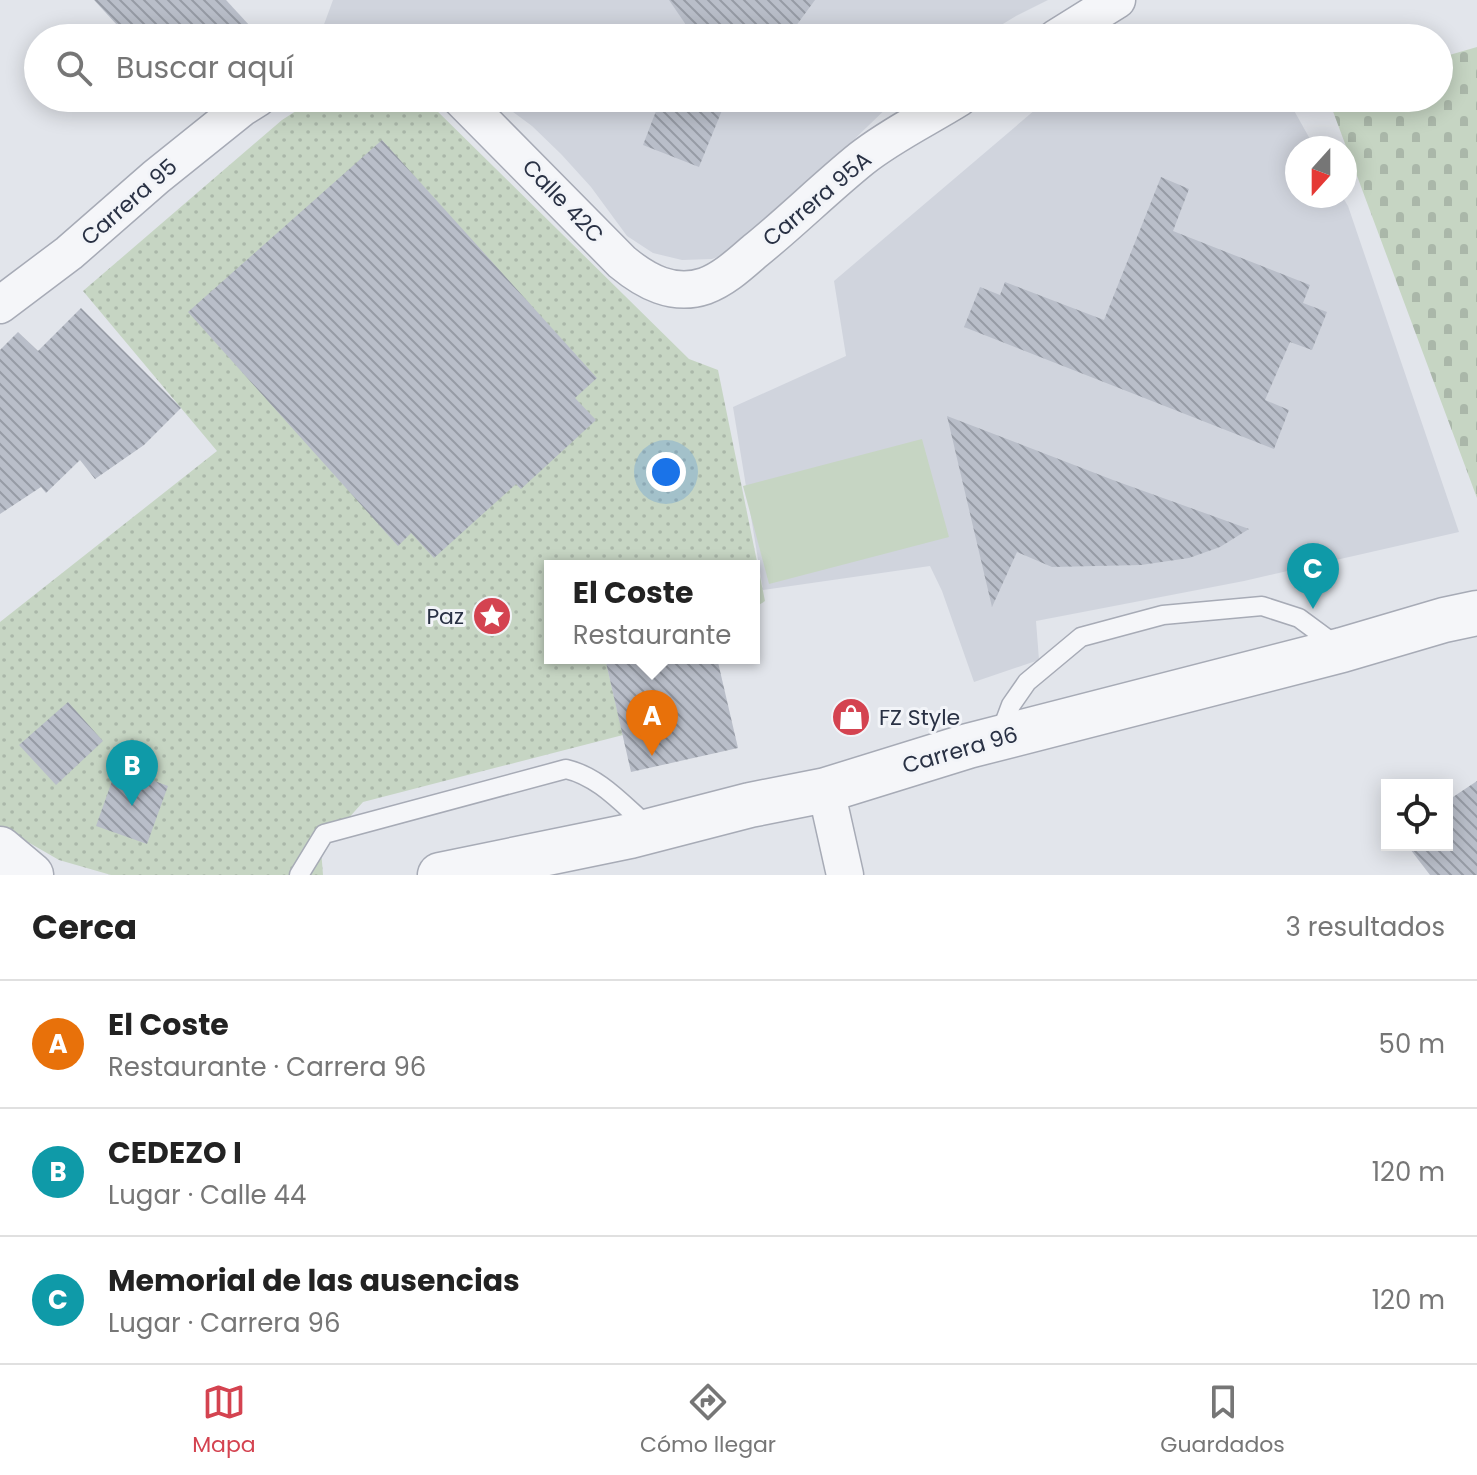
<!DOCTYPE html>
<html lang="es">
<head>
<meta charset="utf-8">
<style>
  body { margin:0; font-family:Poppins,sans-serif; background:#f6f6f6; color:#222 }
  .controls { position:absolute; right:24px; bottom:24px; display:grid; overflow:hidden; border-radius:0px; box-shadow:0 4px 20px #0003 }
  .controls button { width:72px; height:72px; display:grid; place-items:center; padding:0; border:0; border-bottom:2px solid #e0e0e0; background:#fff; color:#222; font:40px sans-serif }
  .compass { position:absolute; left:1285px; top:136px; width:72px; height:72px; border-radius:50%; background:#fff; box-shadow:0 4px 20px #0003; rotate:201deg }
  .you { position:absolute; left:666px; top:472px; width:28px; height:28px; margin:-20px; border:6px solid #fff; border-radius:50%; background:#1a73e8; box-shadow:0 0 0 12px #1a73e833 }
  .badge { display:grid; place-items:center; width:52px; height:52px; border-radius:50%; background:#d44350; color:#fff; font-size:26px; font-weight:700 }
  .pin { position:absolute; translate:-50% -66px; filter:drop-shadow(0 2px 4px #0008) }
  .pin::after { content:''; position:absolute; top:42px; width:28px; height:24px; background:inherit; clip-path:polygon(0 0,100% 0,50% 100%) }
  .popup { position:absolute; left:544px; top:560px; width:216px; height:104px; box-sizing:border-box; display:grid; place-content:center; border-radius:0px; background:#fff; filter:drop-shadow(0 2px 6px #0005); font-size:26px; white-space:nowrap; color:#767676 }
  .popup b { font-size:30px; color:#222 }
  .popup::after { content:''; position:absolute; left:50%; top:100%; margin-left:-16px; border:16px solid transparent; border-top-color:#fff }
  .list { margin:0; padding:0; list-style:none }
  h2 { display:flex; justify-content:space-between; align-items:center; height:104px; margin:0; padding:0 32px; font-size:34px }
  h2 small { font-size:26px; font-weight:400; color:#767676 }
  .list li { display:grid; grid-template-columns:52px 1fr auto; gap:24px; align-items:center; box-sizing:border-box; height:128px; padding:0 32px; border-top:2px solid #e0e0e0 }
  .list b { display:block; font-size:30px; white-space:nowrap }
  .list p { margin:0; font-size:26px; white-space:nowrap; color:#767676 }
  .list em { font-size:26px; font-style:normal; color:#767676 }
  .icon { flex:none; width:44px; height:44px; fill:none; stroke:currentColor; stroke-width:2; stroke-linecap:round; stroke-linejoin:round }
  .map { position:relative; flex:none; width:1477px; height:875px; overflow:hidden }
  .search { position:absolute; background:#fff; box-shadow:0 4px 20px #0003; left:24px; right:24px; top:24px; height:88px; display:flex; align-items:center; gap:20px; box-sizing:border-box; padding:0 28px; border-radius:44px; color:#767676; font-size:30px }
  .sheet { height:488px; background:#fff }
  nav { display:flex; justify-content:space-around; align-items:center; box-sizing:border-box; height:112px; border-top:2px solid #e0e0e0; background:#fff; font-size:22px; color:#767676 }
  nav a { display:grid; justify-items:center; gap:4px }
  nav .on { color:#d44350 }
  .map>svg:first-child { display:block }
  .built { fill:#d0d4dd }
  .green { fill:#c6d5c3 }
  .cemetery { fill:url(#cemetery-stones) }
  .park { fill:url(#park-dots) }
  .building { fill:url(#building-back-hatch) }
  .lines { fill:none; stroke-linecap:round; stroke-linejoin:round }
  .service-casing { stroke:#a7abb6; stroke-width:21 }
  .minor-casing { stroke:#a7abb6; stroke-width:39 }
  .tertiary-casing { stroke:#a7abb6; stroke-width:47 }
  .service { stroke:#f5f6f9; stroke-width:18 }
  .minor { stroke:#f5f6f9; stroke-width:36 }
  .tertiary { stroke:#f5f6f9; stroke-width:44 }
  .labels { text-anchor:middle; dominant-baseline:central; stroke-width:6; stroke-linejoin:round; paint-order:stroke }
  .street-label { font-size:22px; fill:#293144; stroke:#f2f4f8 }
  .poi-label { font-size:22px; fill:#293144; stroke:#f2f4f8; text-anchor:end }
</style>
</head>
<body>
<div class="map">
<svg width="1477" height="875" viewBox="0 0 1477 875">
  <defs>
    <pattern id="cemetery-stones" width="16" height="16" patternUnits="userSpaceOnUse" patternTransform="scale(2)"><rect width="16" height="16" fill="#c6d5c3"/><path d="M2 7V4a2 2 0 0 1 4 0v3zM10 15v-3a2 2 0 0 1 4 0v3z" fill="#aab7a9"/></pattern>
    <pattern id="park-dots" width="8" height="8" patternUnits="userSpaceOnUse" patternTransform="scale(2)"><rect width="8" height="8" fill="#c6d5c3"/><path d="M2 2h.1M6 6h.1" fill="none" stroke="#aab7a9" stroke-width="1.8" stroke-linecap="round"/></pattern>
    <pattern id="building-back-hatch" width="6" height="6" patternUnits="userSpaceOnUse" patternTransform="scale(2)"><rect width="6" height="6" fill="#b9bec9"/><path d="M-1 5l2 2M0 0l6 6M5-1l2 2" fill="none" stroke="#969ba5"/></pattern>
  </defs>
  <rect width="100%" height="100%" fill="#e2e5eb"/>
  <g class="built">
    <path d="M333,0H1048L1016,16L980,38H319Z"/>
    <path d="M494,98H897L751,239L736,250L712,259L682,260L653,253L627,236L591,187L561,154L532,126Z"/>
    <path d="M1049,98H1287L1315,148H1297V196H1342L1348,206L1459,532L1244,581L1036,621L1039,660L974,682L942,591L930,566L763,590L733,407L846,356L834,281Z"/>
  </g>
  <path class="green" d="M922,439L949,537L769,584L743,486Z"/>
  <path class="cemetery" d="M1477,47V498L1328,98H1439V58Z"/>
  <path class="park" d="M316,98H416L430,104L689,359L718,370L765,601L754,608V566H550V658H605L623,735L363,802L321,849L323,875H111L59,860L0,826V622L217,451L83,291L282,120Z"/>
  <g class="building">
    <path d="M94,0H226L261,38H129Z"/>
    <path d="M669,0H815L790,34L784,38H695Z"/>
    <path d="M661,98H727L699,167L643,145Z"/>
    <path d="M382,140L597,378L575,398L596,420L521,489L516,484L434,558L411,533L398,546L188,312Z"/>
    <path d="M1161,177L1189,189L1173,231L1310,285L1303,303L1327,312L1312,350L1290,342L1265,400L1289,410L1274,449L964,327L980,287L1000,295L1005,282L1104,320Z"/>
    <path d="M81,308L181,408L144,445L95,479L80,460L46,493L41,487L0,514V350L18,332L38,351Z"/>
    <path d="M947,416L1113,480L1249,529L1220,547L1189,558L1141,565L1052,567L1017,552L992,607Z"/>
    <path d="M605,658H717L738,748L631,772Z"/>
    <path d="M68,702L103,741L56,785L19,745Z"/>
    <path d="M117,767L168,786L147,844L96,826Z"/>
    <path d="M1477,781V875H1430L1407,845H1447V801Z"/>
  </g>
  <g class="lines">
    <g class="service-casing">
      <g id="service">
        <path d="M999,737L1011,705L1027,682L1081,637L1163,615L1262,606L1299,618L1337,646"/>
        <path d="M299,875L324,834L566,769C600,777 623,805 649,827"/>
      </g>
    </g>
    <g class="minor-casing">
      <g id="minor">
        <path d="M1056,38L1117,0"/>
        <path d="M460,98L622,262C645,281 673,297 705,286C724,279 740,264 755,251C791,222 824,189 861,159C891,135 927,118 959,98"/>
        <path d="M0,305L69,253L156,177L242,108L258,98"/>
        <path d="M826,790L845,875"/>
      </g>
    </g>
    <g class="tertiary-casing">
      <g id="tertiary">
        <path d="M0,849L31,875"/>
        <path d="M440,875L630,836L750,805L826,790L968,746L1342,650L1444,620L1477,613"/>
      </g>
    </g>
    <use href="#service" class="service"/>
    <use href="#minor" class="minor"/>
    <use href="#tertiary" class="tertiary"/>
  </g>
  <defs>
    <g id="sight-disc" transform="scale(2)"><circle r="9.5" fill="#d44350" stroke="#f2f4f8"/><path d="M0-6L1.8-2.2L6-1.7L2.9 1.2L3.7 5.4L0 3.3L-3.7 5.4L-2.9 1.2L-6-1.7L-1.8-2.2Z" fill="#fff"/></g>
    <g id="shop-disc" transform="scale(2)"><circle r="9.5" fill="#d44350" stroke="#f2f4f8"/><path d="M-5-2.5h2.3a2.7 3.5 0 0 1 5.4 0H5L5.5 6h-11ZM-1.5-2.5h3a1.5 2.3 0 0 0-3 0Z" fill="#fff"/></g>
  </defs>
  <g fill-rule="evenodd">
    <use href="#sight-disc" x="492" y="616"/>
    <use href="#shop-disc" x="851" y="717"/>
  </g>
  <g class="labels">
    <g class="street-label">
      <text transform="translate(817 199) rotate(-40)">Carrera 95A</text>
      <text transform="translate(563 201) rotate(46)">Calle 42C</text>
      <text transform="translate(129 202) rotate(-41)">Carrera 95</text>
      <text transform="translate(960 750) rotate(-16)">Carrera 96</text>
    </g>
    <g class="poi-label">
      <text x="464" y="616">Paz</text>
      <text x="879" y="717" text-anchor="start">FZ Style</text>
    </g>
  </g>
</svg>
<div class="controls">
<button><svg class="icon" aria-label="locate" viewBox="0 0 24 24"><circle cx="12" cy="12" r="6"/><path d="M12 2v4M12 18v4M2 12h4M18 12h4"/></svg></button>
</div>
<svg class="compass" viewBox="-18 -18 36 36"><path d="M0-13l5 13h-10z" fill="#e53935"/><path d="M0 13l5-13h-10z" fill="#767676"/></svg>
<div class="you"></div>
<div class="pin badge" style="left:652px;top:756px;background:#e8710a">A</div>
<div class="popup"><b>El Coste</b>Restaurante</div>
<div class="pin badge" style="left:132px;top:806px;background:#0f9aa8">B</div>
<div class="pin badge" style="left:1313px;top:609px;background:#0f9aa8">C</div>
<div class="search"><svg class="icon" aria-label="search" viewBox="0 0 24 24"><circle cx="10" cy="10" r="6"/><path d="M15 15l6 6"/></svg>Buscar aquí</div>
</div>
<section class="sheet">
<h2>Cerca<small>3 resultados</small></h2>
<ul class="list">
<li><span class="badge" style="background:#e8710a">A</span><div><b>El Coste</b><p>Restaurante · Carrera 96</p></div><em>50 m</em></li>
<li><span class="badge" style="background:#0f9aa8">B</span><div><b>CEDEZO I</b><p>Lugar · Calle 44</p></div><em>120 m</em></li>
<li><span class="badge" style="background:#0f9aa8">C</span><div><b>Memorial de las ausencias</b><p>Lugar · Carrera 96</p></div><em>120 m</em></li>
</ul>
</section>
<nav>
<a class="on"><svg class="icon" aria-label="map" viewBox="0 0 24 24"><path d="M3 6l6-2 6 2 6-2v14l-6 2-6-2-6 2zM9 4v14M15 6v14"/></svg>Mapa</a>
<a><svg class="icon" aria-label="directions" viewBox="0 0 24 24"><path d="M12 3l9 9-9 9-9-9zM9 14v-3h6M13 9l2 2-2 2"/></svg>Cómo llegar</a>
<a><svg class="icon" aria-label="saved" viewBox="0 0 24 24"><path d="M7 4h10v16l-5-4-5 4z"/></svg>Guardados</a>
</nav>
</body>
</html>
